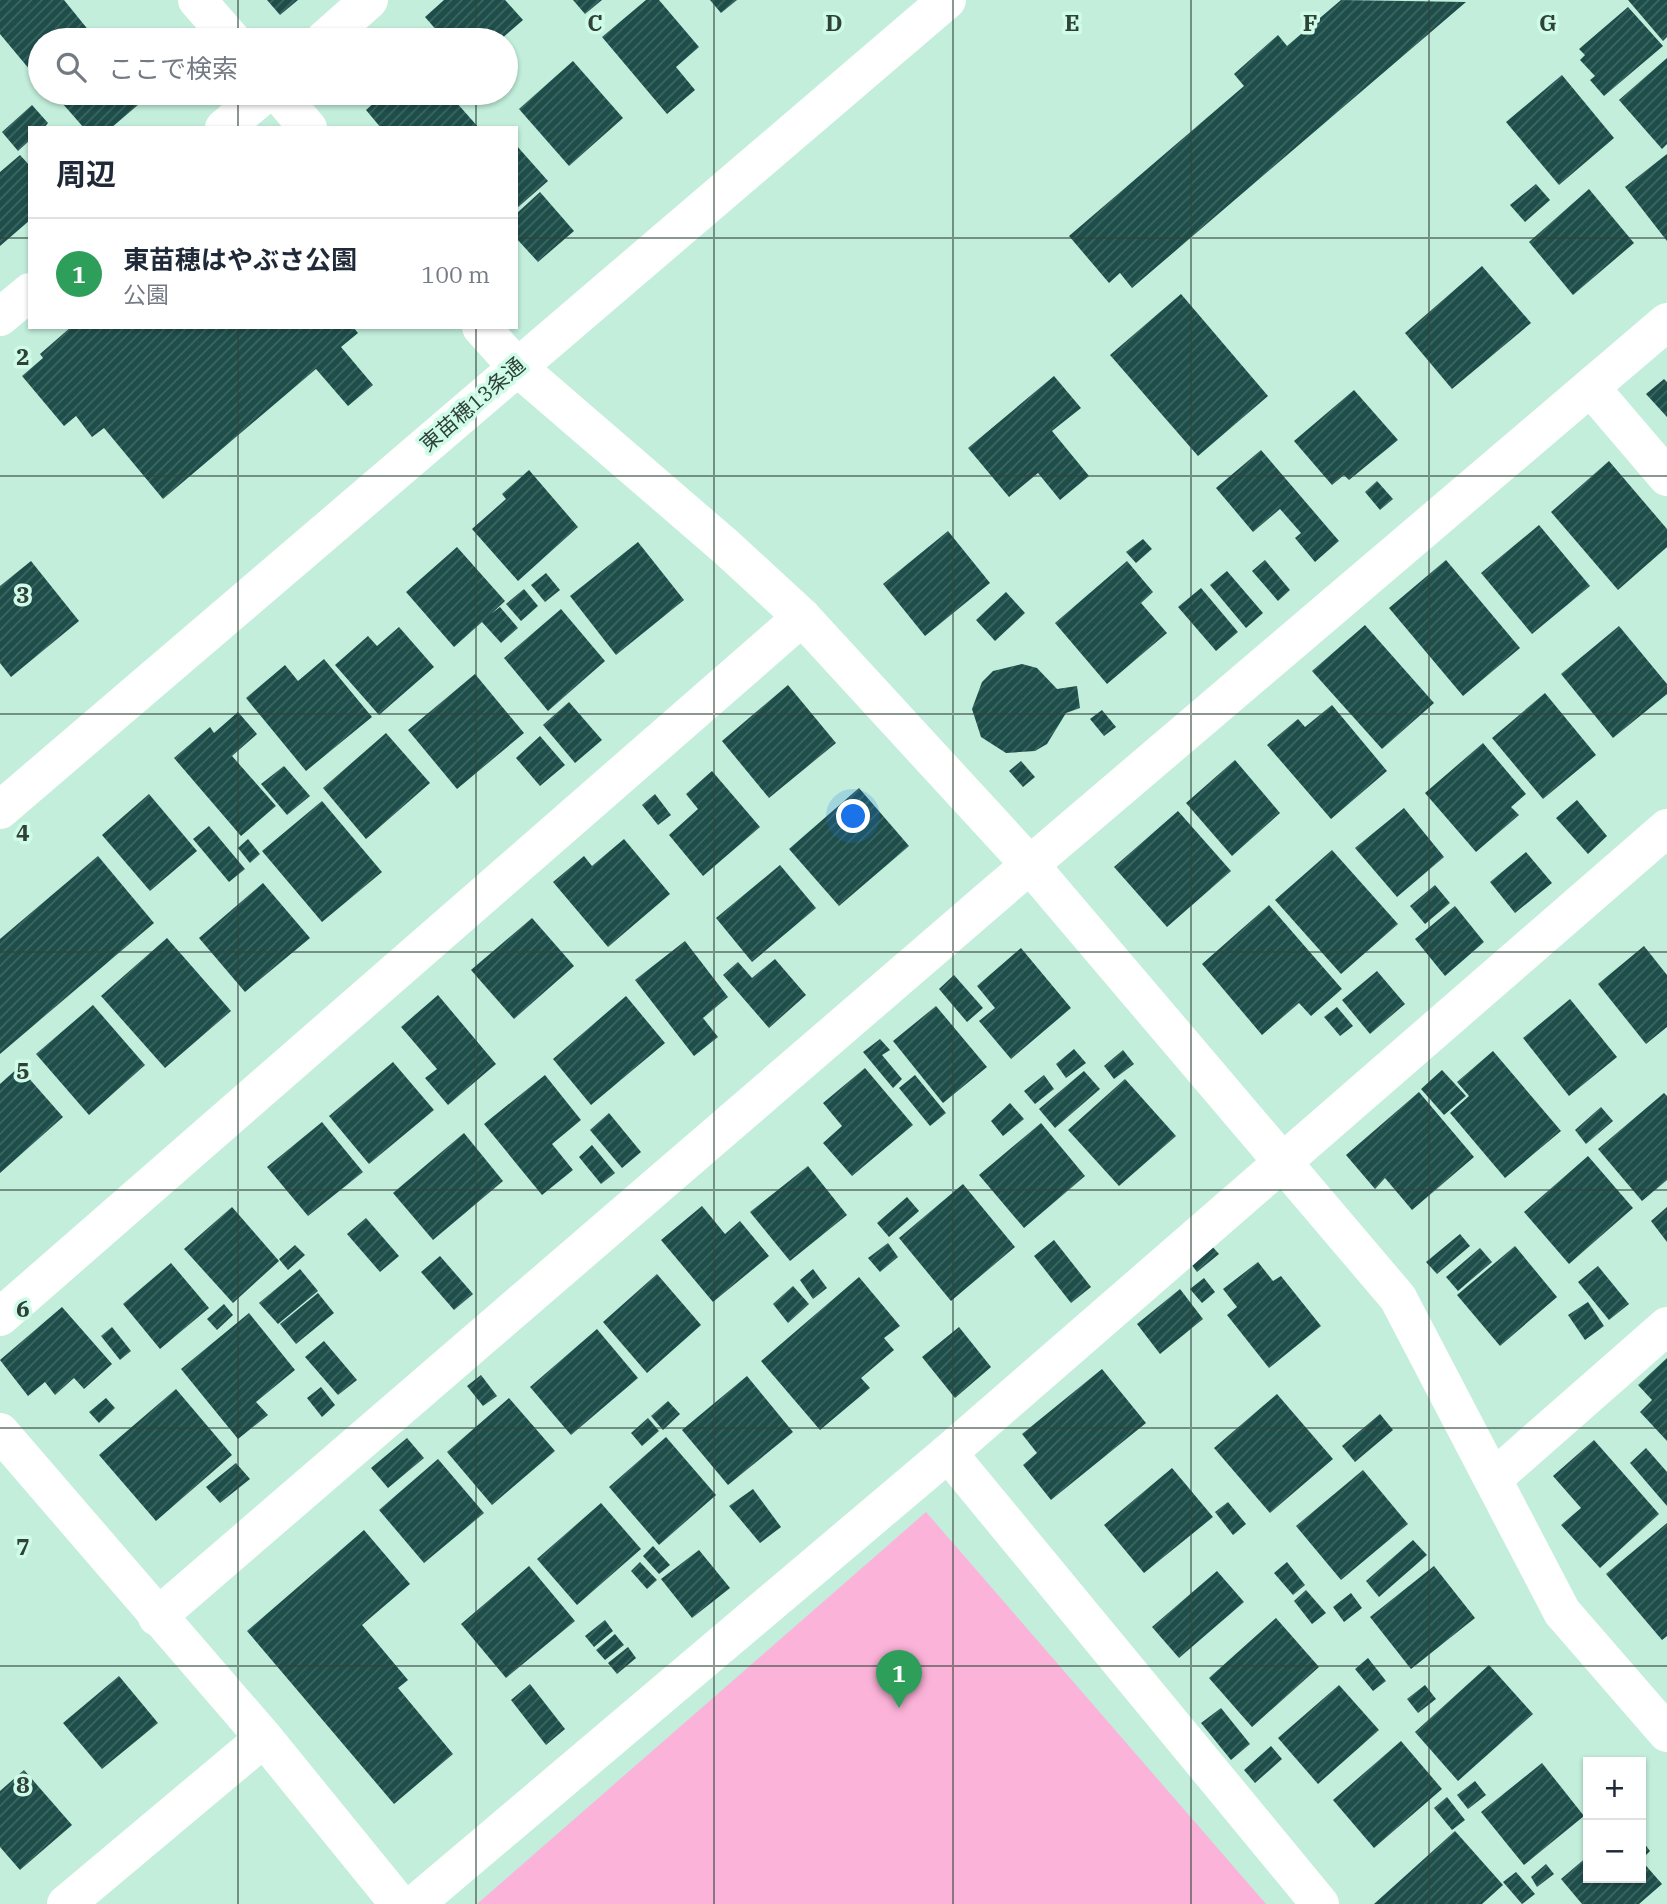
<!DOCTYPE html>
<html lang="ja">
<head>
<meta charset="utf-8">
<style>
  body { margin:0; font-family:"IBM Plex Serif","Noto Sans JP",serif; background:#f6f6f7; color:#1f2937 }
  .controls { position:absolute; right:21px; bottom:21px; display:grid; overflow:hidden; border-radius:0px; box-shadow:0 2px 5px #0004 }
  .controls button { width:63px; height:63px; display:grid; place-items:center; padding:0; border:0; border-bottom:2px solid #e0e1e3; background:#fff; color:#1f2937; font:35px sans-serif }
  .you { position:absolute; left:854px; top:817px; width:24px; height:24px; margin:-18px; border:5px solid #fff; border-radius:50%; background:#1a73e8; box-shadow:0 0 0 10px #1a73e833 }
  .badge { display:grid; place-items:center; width:46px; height:46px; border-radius:50%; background:#b13381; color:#fff; font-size:23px; font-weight:700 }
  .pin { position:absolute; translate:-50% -58px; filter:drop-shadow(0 2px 4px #0008) }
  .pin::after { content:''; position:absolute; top:37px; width:24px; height:21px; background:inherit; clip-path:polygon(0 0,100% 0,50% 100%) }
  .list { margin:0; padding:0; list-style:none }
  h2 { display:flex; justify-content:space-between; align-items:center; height:91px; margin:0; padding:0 28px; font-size:30px }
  h2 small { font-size:23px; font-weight:400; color:#747a83 }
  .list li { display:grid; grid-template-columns:46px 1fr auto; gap:21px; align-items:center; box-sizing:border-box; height:112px; padding:0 28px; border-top:2px solid #e0e1e3 }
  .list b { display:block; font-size:26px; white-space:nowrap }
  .list p { margin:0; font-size:23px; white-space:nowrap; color:#747a83 }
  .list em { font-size:23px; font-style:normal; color:#747a83 }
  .icon { flex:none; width:38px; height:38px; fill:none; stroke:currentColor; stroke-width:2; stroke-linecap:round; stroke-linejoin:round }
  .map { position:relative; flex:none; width:1667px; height:1904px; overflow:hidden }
  .search { position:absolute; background:#fff; box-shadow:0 2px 5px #0004; left:28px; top:28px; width:490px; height:77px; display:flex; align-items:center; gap:18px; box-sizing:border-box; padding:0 24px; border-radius:38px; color:#747a83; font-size:26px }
  .panel { position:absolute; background:#fff; box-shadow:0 2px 5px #0004; left:28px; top:126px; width:490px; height:203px; border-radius:0px }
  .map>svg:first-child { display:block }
  .green { fill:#fcb3d9 }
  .building { fill:url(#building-hatch) }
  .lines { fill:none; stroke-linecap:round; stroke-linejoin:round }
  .minor { stroke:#fff; stroke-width:38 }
  .grid { fill:none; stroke:#2f4139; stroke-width:2; stroke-opacity:0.55 }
  .labels { text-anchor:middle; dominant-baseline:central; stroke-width:7; stroke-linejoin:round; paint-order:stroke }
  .street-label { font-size:21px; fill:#2f4139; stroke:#cffce8 }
  .grid-label { font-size:23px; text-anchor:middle; font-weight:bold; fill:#2f4139; stroke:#cffce8; stroke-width:7; stroke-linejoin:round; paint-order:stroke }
</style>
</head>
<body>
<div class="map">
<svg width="1667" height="1904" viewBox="0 0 1667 1904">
  <defs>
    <pattern id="building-hatch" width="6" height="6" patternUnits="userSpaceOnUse" patternTransform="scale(1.75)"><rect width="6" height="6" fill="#1e4e4a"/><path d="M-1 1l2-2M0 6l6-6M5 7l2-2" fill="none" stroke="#3f6662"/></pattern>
  </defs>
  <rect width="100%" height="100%" fill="#c2eedb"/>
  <path class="green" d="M926,1512L1266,1904H477Z"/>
  <g class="building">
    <path d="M0,0H64L94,37L90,40H40V82L0,34Z"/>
    <path d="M267,0H298L280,15Z"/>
    <path d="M444,0H505L523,20L500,40H445L425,17Z"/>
    <path d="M573,0H602L585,14Z"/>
    <path d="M646,0H659L699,47L676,67L695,90L667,114L602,37Z"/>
    <path d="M710,0H737L721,13Z"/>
    <path d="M1341,0L1466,2L1132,288L1120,273L1109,283L1069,236L1244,86L1234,74L1278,35L1287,46Z"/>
    <path d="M1628,0H1667V37L1663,41Z"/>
    <path d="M1628,7L1663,46L1604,96L1590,80L1595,76L1580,60L1585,55L1579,49Z"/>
    <path d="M1667,58V144L1662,149L1619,100Z"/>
    <path d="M573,61L623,118L569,166L519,109Z"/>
    <path d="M1562,75L1614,138L1559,185L1506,122Z"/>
    <path d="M60,93H152L111,128H84L56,96Z"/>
    <path d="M385,93H448L479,128H381L366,110Z"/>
    <path d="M32,105L48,123L44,128H30V140L18,151L2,132Z"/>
    <path d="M516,145L548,181L516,209Z"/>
    <path d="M1667,154V241L1625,187Z"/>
    <path d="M20,155L30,166V220L0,246V172Z"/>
    <path d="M1536,184L1550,200L1525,222L1510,205Z"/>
    <path d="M1589,189L1634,243L1573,295L1529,242Z"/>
    <path d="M540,192L574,231L538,262L516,238V214Z"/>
    <path d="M1482,266L1531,323L1452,389L1405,333Z"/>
    <path d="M1181,294L1268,396L1198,456L1110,355Z"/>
    <path d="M71,327H353L358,333L341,347L373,385L348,406L316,369L163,499L104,428L92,437L76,416L64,426L22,376L43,358L40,354Z"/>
    <path d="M1054,376L1081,408L1052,431L1089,476L1060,500L1038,473L1009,497L968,448Z"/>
    <path d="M1664,379L1667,382V417L1646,394Z"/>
    <path d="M1354,390L1398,440L1349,480L1344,475L1332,485L1294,441Z"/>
    <path d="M1261,450L1339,541L1315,562L1295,538L1301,533L1280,509L1253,532L1216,488Z"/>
    <path d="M1609,461L1667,529V547L1618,590L1551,512Z"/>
    <path d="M529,470L578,527L518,581L472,529L506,499L502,494Z"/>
    <path d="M1377,481L1393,499L1380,510L1365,492Z"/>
    <path d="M1539,525L1590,586L1532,634L1481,573Z"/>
    <path d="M948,531L990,583L925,636L883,584Z"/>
    <path d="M1143,539L1152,549L1136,563L1126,552Z"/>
    <path d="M638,542L684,600L616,655L570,596Z"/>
    <path d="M457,547L505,601L491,614L500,607L518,628L501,643L482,622L454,647L406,592Z"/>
    <path d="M1265,560L1290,590L1278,601L1252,571Z"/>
    <path d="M1446,560L1520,648L1463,696L1389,608Z"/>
    <path d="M31,561L79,621L11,677L0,663V586Z"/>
    <path d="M1127,561L1153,592L1141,603L1167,633L1107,684L1055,623Z"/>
    <path d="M1227,571L1263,613L1246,628L1210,585Z"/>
    <path d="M546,573L560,590L545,602L531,585Z"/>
    <path d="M1201,588L1238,632L1216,651L1178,607Z"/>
    <path d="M524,589L538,606L521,621L506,604Z"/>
    <path d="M1006,592L1025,613L995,641L976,620Z"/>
    <path d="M561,609L605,661L548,711L504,658Z"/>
    <path d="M1365,625L1434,703L1382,749L1312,671Z"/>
    <path d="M1619,626L1667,684V694L1613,738L1561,674Z"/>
    <path d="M399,627L434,667L379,715L335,665L368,636L377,646Z"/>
    <path d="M324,659L372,717L306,771L246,698L285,665L298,681Z"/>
    <path d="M1022,664L1037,668L1057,689L1077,686L1080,708L1066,713L1047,744L1035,751L1006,753L981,737L972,709L982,682L993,671Z"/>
    <path d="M475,674L524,733L457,789L408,730Z"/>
    <path d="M788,685L836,743L769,798L722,741Z"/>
    <path d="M1545,693L1596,755L1543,799L1492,738Z"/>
    <path d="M569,702L602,740L575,763L543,725Z"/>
    <path d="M1332,705L1387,771L1331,819L1267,745L1298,719L1305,727Z"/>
    <path d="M1102,710L1116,727L1104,736L1090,719Z"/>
    <path d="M238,712L257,734L232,756L276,806L241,836L174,758L210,727L214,733Z"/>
    <path d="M386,733L430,783L366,839L323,788Z"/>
    <path d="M540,736L565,765L540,786L516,758Z"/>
    <path d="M1483,743L1526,794L1511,807L1519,815L1476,852L1425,793Z"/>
    <path d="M1235,760L1280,813L1232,856L1186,803Z"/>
    <path d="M1021,761L1035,777L1023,787L1009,771Z"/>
    <path d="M284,766L310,796L287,815L261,784Z"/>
    <path d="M712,771L760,827L703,876L669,835L698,809L686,794Z"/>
    <path d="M859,788L909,846L839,906L789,849Z"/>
    <path d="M149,794L197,851L150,891L102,835Z"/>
    <path d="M655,794L671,815L658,825L642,805Z"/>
    <path d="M1577,800L1607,836L1588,854L1556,818Z"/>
    <path d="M322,801L382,872L322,922L262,851Z"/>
    <path d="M1404,808L1444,857L1397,897L1355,848Z"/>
    <path d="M1178,811L1231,871L1167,927L1114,867Z"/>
    <path d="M209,826L245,869L229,882L193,839Z"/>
    <path d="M248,839L260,854L250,863L238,848Z"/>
    <path d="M624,839L670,894L608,947L553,882L584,856L592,866Z"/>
    <path d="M1332,850L1398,924L1341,974L1275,900Z"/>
    <path d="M1526,852L1552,883L1515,913L1490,882Z"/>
    <path d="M98,856L154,923L0,1054V939Z"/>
    <path d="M780,865L816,908L752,962L716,918Z"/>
    <path d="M263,883L310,938L245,992L199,938Z"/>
    <path d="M1435,885L1450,903L1425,924L1410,906Z"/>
    <path d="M1269,905L1342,989L1311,1016L1299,1003L1262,1035L1202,964Z"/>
    <path d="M1455,906L1484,942L1445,976L1415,939Z"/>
    <path d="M532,918L574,966L514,1019L471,970Z"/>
    <path d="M167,938L231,1011L165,1068L101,996Z"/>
    <path d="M685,941L728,997L703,1018L718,1037L694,1056L635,980Z"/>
    <path d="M1644,946L1667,975V1027L1646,1044L1598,984Z"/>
    <path d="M1021,948L1071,1008L1011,1059L979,1021L995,1008L977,986Z"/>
    <path d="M775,959L806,995L769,1028L723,975L738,962L752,978Z"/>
    <path d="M1377,971L1405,1004L1370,1034L1342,1000Z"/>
    <path d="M954,975L983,1008L967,1022L939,989Z"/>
    <path d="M438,995L496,1064L448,1105L425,1078L437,1069L401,1027Z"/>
    <path d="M626,996L665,1043L591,1105L553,1059Z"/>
    <path d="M1570,999L1617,1057L1569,1096L1523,1038Z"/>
    <path d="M93,1005L145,1065L89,1115L36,1054Z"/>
    <path d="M936,1006L987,1067L943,1103L893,1041Z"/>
    <path d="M1337,1007L1353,1026L1340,1036L1324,1017Z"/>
    <path d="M880,1039L890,1050L882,1055L902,1079L893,1088L863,1052Z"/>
    <path d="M1074,1049L1086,1063L1066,1078L1056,1064Z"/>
    <path d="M1123,1050L1134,1064L1114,1079L1104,1066Z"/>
    <path d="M1493,1051L1561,1131L1505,1178L1450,1113L1469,1096L1457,1082Z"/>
    <path d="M393,1062L434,1110L369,1164L329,1116Z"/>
    <path d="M19,1067L63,1117L0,1173V1084Z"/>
    <path d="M865,1068L913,1125L852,1176L823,1143L842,1126L823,1103Z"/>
    <path d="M1442,1070L1466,1096L1444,1115L1421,1089Z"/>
    <path d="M1084,1071L1100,1089L1055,1128L1039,1109Z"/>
    <path d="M545,1075L581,1120L552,1144L573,1170L542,1195L484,1124Z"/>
    <path d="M915,1075L946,1113L930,1126L899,1088Z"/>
    <path d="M1044,1075L1054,1089L1035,1104L1024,1091Z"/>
    <path d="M1125,1079L1176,1136L1119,1186L1068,1130Z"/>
    <path d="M1419,1092L1474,1157L1412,1210L1385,1178L1375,1189L1346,1155Z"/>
    <path d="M1664,1093L1667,1096V1180L1642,1201L1598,1149Z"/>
    <path d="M1010,1103L1024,1119L1003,1136L991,1121Z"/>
    <path d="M1601,1107L1613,1121L1586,1144L1575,1130Z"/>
    <path d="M609,1113L641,1152L622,1168L590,1130Z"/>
    <path d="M322,1122L363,1172L308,1216L267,1167Z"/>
    <path d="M1041,1123L1085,1176L1024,1228L979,1175Z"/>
    <path d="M464,1133L503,1181L433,1240L393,1193Z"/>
    <path d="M592,1145L615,1173L601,1184L579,1157Z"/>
    <path d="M1588,1156L1633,1208L1569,1264L1524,1212Z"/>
    <path d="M808,1166L847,1215L790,1261L750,1212Z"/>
    <path d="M963,1184L1015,1247L951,1301L899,1238Z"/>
    <path d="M907,1197L919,1211L889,1237L877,1223Z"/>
    <path d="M702,1206L725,1234L740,1221L769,1256L713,1302L661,1240Z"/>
    <path d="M232,1207L279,1261L233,1303L184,1249Z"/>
    <path d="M1667,1207V1242L1651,1221Z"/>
    <path d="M366,1218L399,1256L380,1272L347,1234Z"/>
    <path d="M1460,1234L1470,1246L1437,1274L1426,1262Z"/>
    <path d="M1054,1240L1091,1287L1071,1303L1034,1256Z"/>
    <path d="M888,1243L898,1257L880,1272L868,1258Z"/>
    <path d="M1210,1244L1219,1254L1197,1272L1189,1261Z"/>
    <path d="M295,1245L305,1255L288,1270L279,1259Z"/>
    <path d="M1515,1246L1557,1297L1500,1346L1457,1295Z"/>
    <path d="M1480,1248L1492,1262L1458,1291L1446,1277Z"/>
    <path d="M440,1256L473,1294L454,1310L421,1272Z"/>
    <path d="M1258,1262L1273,1281L1281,1276L1321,1326L1269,1368L1227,1315L1237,1307L1223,1289Z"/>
    <path d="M171,1263L209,1308L160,1349L123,1304Z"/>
    <path d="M1598,1266L1629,1304L1609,1320L1578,1282Z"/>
    <path d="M300,1269L318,1291L278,1324L259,1303Z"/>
    <path d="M813,1269L827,1288L813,1299L800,1280Z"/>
    <path d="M657,1274L701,1325L647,1373L603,1322Z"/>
    <path d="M859,1277L900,1326L884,1338L894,1350L861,1378L870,1388L820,1430L761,1361Z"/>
    <path d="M1204,1278L1215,1292L1202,1303L1190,1289Z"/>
    <path d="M793,1286L809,1304L788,1323L773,1304Z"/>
    <path d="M1180,1289L1203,1319L1160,1354L1137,1324Z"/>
    <path d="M318,1293L334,1313L296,1344L280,1324Z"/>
    <path d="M1588,1302L1604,1326L1585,1340L1568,1315Z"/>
    <path d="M224,1304L233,1315L217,1330L207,1319Z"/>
    <path d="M62,1307L112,1364L84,1389L74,1378L55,1395L45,1382L28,1396L0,1360Z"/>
    <path d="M249,1313L295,1370L256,1402L268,1415L238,1439L181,1369Z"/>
    <path d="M112,1327L131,1351L120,1360L101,1336Z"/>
    <path d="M959,1327L991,1367L955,1398L922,1357Z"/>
    <path d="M597,1329L638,1378L571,1435L530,1387Z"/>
    <path d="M324,1341L357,1380L338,1395L305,1357Z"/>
    <path d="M1667,1358V1441L1640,1412L1652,1400L1638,1385Z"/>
    <path d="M1102,1369L1146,1423L1051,1500L1023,1465L1037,1453L1022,1434Z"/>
    <path d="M481,1375L497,1396L483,1406L467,1386Z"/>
    <path d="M747,1376L793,1432L728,1485L682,1430Z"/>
    <path d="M321,1387L335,1405L322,1417L307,1398Z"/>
    <path d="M176,1389L232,1455L156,1521L99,1455Z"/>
    <path d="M1277,1394L1333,1459L1270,1513L1214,1448Z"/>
    <path d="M106,1398L115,1408L99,1423L89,1412Z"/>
    <path d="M509,1398L555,1451L492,1505L447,1452Z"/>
    <path d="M668,1401L680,1414L663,1430L651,1416Z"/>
    <path d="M1380,1414L1393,1430L1355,1462L1342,1446Z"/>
    <path d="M648,1418L659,1431L642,1446L631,1433Z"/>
    <path d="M666,1437L716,1495L659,1545L609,1487Z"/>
    <path d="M407,1438L424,1458L388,1488L371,1468Z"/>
    <path d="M1594,1440L1659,1514L1600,1568L1561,1525L1581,1508L1553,1476Z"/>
    <path d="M1646,1448L1667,1472V1506L1630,1463Z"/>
    <path d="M438,1459L484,1513L424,1563L379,1510Z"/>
    <path d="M236,1463L250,1479L220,1503L206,1487Z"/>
    <path d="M1172,1468L1213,1517L1144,1573L1104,1525Z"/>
    <path d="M1363,1470L1408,1524L1341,1580L1296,1526Z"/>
    <path d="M753,1489L781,1527L760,1543L729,1506Z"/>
    <path d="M1228,1502L1246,1524L1233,1535L1215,1512Z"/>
    <path d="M601,1503L641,1549L577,1605L537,1559Z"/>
    <path d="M1667,1523V1636L1662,1640L1606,1574Z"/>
    <path d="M364,1530L410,1584L362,1625L408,1680L398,1688L453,1754L394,1804L247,1631Z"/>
    <path d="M1413,1540L1427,1555L1379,1597L1366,1581Z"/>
    <path d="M653,1546L670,1565L659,1574L643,1556Z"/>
    <path d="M699,1550L730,1588L692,1618L661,1579Z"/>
    <path d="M640,1562L657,1580L647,1589L631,1571Z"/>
    <path d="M1287,1562L1305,1585L1293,1595L1274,1573Z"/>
    <path d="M529,1566L575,1621L506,1678L461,1624Z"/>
    <path d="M1434,1566L1475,1618L1411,1669L1370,1617Z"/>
    <path d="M1217,1571L1244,1602L1179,1658L1152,1627Z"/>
    <path d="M1306,1590L1326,1613L1312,1624L1294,1601Z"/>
    <path d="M1351,1593L1362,1608L1344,1622L1333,1607Z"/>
    <path d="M1276,1618L1319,1667L1252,1727L1209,1678Z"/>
    <path d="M605,1620L613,1631L594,1647L585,1636Z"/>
    <path d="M615,1634L624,1645L605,1660L596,1650Z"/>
    <path d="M628,1647L636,1658L617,1674L608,1663Z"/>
    <path d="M1368,1658L1386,1681L1373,1691L1355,1669Z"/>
    <path d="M1489,1665L1533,1714L1458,1781L1415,1732Z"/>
    <path d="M119,1676L158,1723L102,1769L63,1723Z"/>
    <path d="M530,1684L565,1729L546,1745L511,1700Z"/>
    <path d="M1339,1685L1379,1730L1318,1784L1278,1738Z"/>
    <path d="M1425,1685L1436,1699L1418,1713L1407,1699Z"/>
    <path d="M1221,1708L1250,1744L1231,1760L1201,1723Z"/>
    <path d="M1401,1741L1442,1789L1374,1848L1333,1800Z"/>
    <path d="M1271,1746L1282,1759L1255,1783L1244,1770Z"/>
    <path d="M1542,1763L1584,1816L1524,1865L1481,1812Z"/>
    <path d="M24,1770L72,1825L20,1870L0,1847V1791Z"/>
    <path d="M1475,1781L1486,1795L1468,1809L1457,1795Z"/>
    <path d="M1447,1797L1465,1820L1452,1830L1434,1808Z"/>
    <path d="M1455,1831L1503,1885L1482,1904H1374Z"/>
    <path d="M1641,1839L1650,1851L1641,1860L1662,1884L1639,1904H1582L1561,1879L1588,1856V1878H1641Z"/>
    <path d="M1546,1864L1554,1874L1537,1887L1531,1877Z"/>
    <path d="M1516,1872L1535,1894L1522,1904L1503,1882Z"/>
  </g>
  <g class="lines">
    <g class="minor">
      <path d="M197,0L232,40"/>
      <path d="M324,40L369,0"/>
      <path d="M278,93L308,128"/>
      <path d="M224,128L266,93"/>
      <path d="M0,317L30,292"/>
      <path d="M481,327L516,366L726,547L802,617L1030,865L1398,1298L1562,1612L1667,1733"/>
      <path d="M1591,388L1667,477"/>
      <path d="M0,810L947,0"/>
      <path d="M0,1317L802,617"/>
      <path d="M0,1432L264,1738L399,1904"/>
      <path d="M948,1453L1320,1904"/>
      <path d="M1494,1478L1667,1326"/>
      <path d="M157,1617L998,892L1667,322"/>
      <path d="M66,1904L264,1738"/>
      <path d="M415,1904L948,1453L1667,828"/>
    </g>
  </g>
  <path class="grid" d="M238,0V40M476,0V40M714,0V1904M953,0V1904M1191,0V1904M1429,0V1904M238,93V128M476,93V128M0,238H30M516,238H1667M238,327V1904M476,327V1904M0,476H1667M0,714H1667M0,952H1667M0,1190H1667M0,1428H1667M0,1666H1667"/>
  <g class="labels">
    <g class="street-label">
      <text transform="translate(472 404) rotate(-41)">東苗穂13条通</text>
    </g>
  </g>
  <g class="grid-label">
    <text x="595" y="31">C</text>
    <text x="834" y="31">D</text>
    <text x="1072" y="31">E</text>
    <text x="1310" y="31">F</text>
    <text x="1548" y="31">G</text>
    <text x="23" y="365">2</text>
    <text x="23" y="603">3</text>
    <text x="23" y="841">4</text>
    <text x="23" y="1079">5</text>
    <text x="23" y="1317">6</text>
    <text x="23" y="1555">7</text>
    <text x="23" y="1793">8</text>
  </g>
</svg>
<div class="controls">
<button>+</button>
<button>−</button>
</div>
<div class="you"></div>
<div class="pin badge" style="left:899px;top:1708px;background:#2e9e5b">1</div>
<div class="search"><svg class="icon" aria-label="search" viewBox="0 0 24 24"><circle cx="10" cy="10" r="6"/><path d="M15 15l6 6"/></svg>ここで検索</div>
<section class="panel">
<h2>周辺<small></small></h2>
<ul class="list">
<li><span class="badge" style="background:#2e9e5b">1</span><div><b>東苗穂はやぶさ公園</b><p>公園</p></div><em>100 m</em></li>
</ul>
</section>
</div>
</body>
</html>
